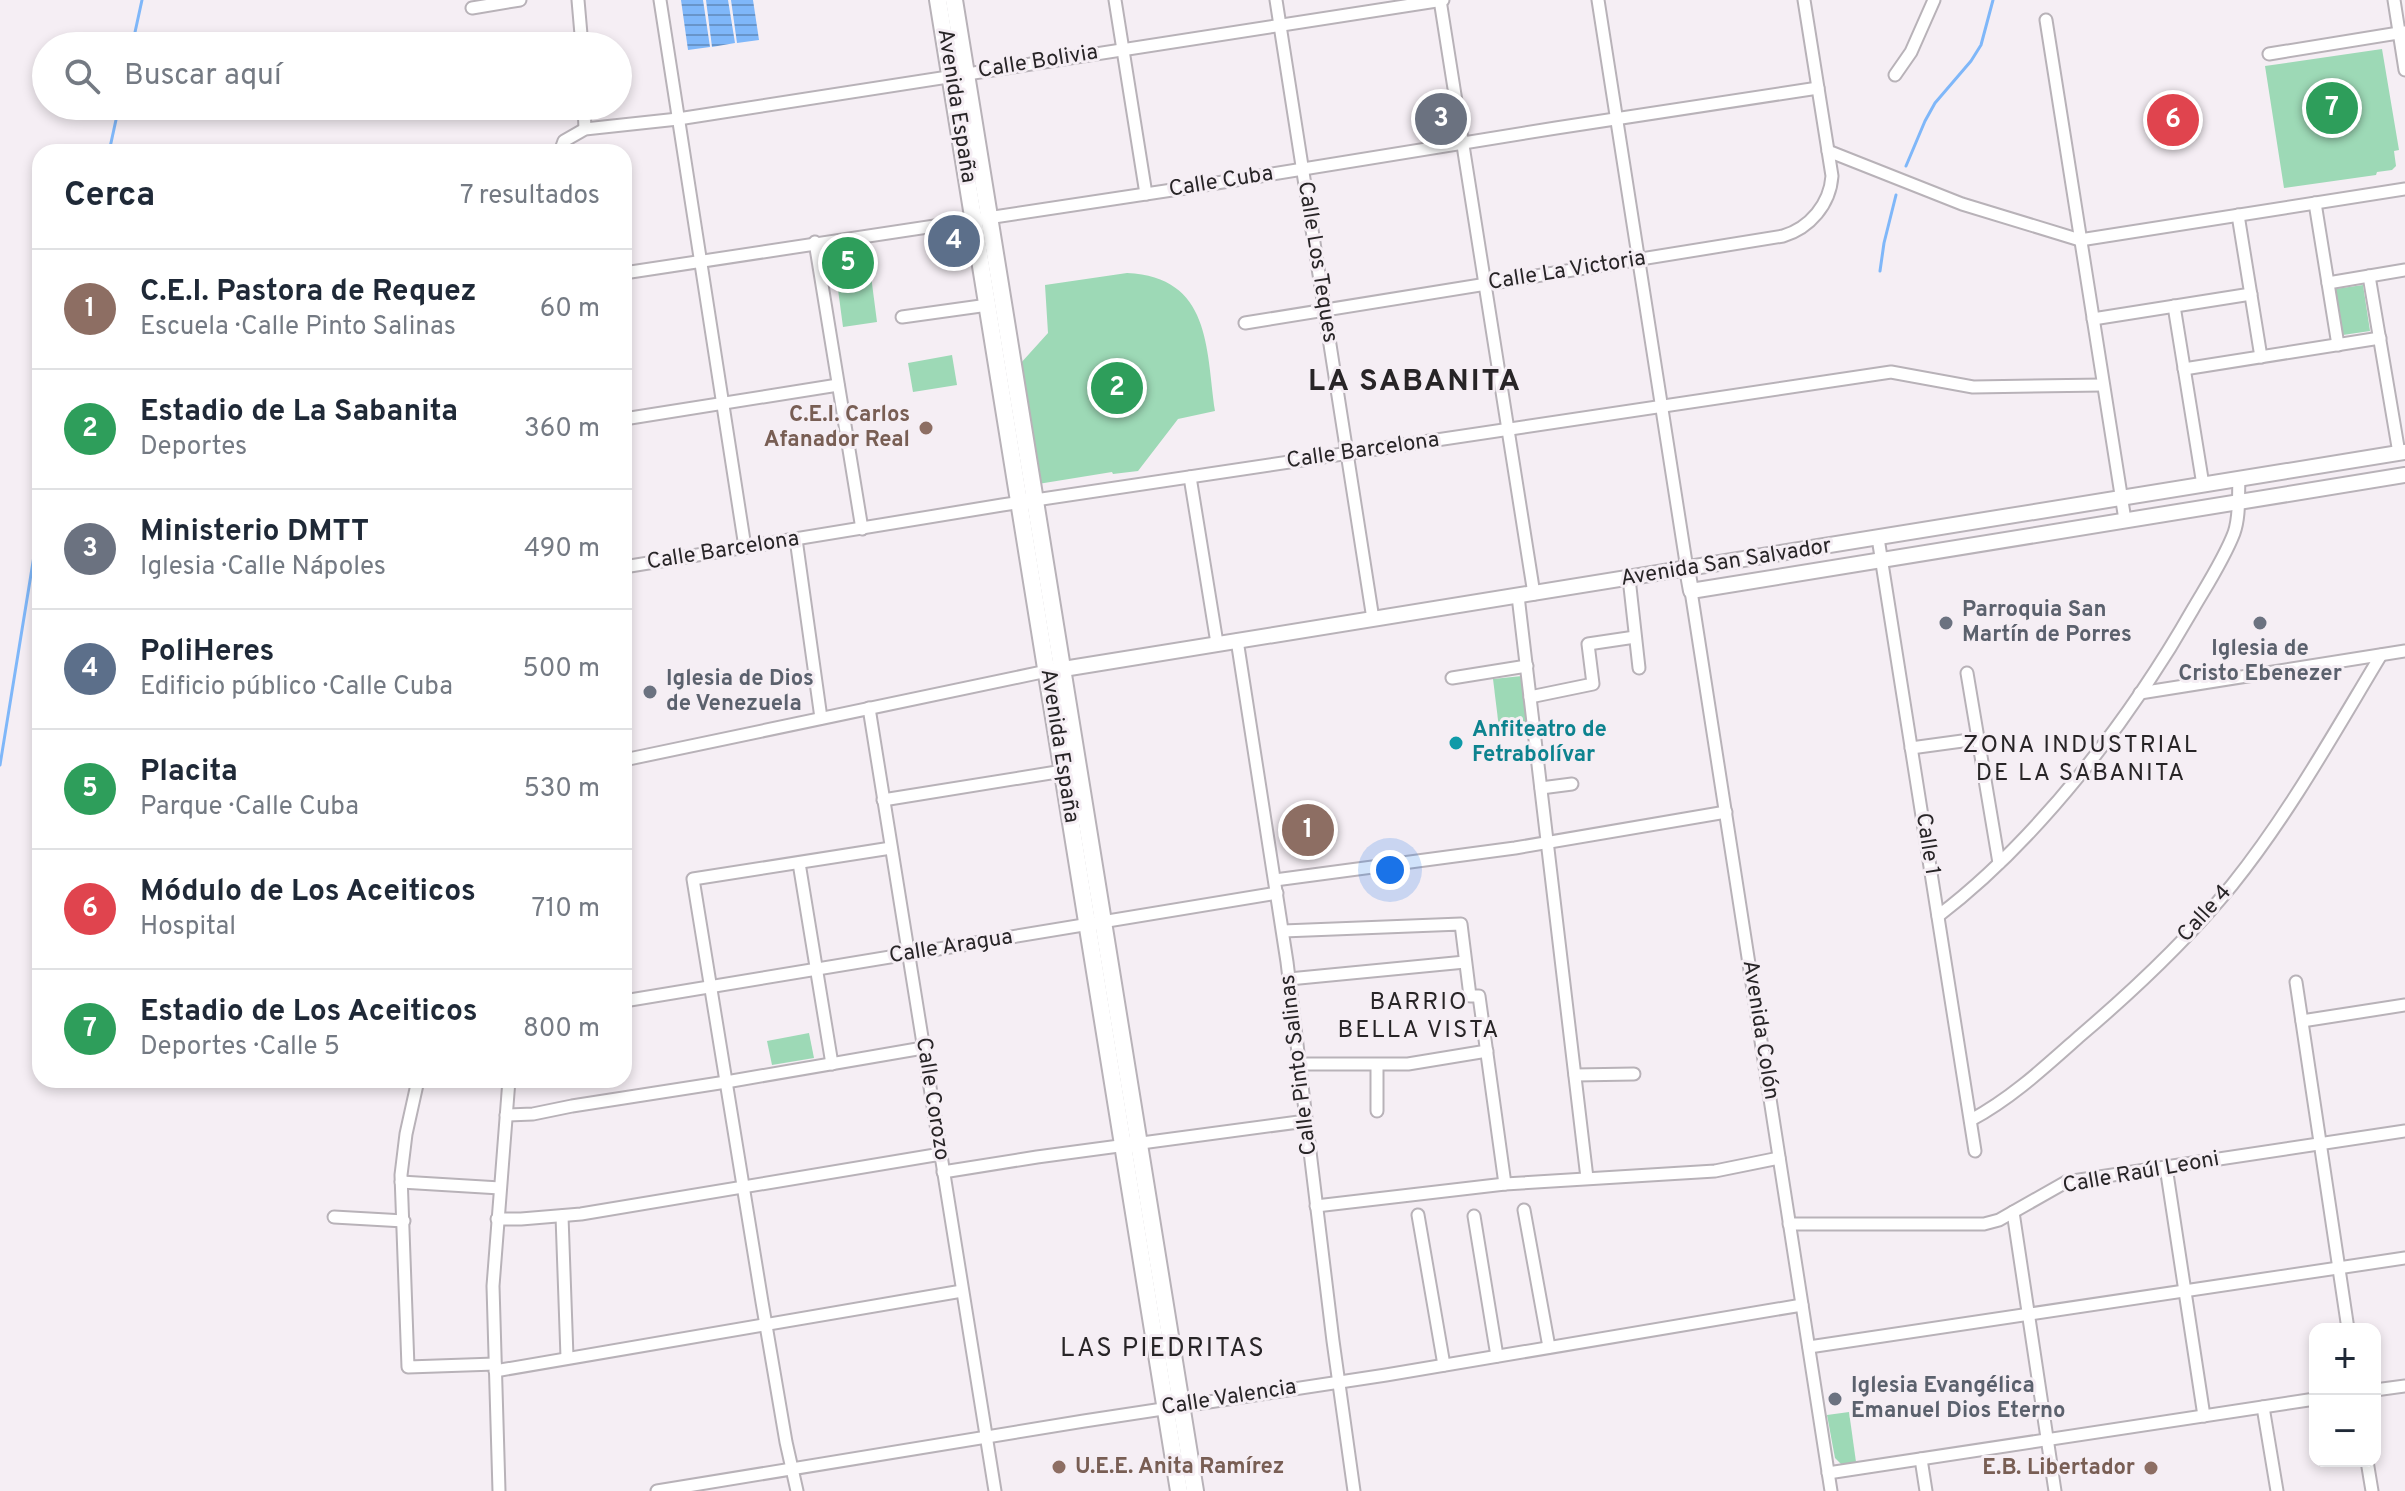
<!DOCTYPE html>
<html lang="es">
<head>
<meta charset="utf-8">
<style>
  body { margin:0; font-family:Overpass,sans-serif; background:#f6f6f7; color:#1f2937 }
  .controls { position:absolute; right:24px; bottom:24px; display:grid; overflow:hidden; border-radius:16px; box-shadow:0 4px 12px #0003 }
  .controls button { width:72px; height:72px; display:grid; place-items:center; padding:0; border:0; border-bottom:2px solid #e0e1e3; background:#fff; color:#1f2937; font:40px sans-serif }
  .you { position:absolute; left:1390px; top:870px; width:28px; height:28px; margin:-20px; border:6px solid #fff; border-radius:50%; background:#1a73e8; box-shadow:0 0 0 12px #1a73e833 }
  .badge { display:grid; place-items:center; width:52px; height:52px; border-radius:50%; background:#26639a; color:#fff; font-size:26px; font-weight:700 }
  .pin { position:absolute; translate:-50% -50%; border:4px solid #fff; box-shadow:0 2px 8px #0006 }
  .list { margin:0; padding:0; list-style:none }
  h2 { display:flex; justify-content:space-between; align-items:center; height:104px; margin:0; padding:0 32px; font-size:34px }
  h2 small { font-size:26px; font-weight:400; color:#747a83 }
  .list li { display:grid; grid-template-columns:52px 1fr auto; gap:24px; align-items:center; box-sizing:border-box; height:120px; padding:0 32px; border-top:2px solid #e0e1e3 }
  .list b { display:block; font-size:30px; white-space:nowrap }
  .list p { margin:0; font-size:26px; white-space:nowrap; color:#747a83 }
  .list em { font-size:26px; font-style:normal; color:#747a83 }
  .icon { flex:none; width:44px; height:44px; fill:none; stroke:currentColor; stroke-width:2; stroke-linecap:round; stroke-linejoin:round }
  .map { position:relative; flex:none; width:2405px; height:1491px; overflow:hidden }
  .search { position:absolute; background:#fff; box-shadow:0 4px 12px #0003; left:32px; top:32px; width:600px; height:88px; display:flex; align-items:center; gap:20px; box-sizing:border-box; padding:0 28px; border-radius:44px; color:#747a83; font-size:30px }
  .panel { position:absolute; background:#fff; box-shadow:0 4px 12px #0003; left:32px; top:144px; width:600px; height:944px; border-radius:24px }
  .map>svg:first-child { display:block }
  .park { fill:#9dd9b6 }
  .water { fill:url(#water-rules) }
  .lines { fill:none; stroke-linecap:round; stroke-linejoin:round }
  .stream { stroke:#7fb7f9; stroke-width:3 }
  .minor-casing { stroke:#b8b2b8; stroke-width:15 }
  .tertiary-casing { stroke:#b8b2b8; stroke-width:18 }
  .secondary-casing { stroke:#b8b2b8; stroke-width:20 }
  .minor { stroke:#fff; stroke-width:11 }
  .tertiary { stroke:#fff; stroke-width:14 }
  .secondary { stroke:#fff; stroke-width:16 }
  .education-dot { fill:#8d6e63; stroke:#f5eef4; stroke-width:3 }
  .worship-dot { fill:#6b7280; stroke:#f5eef4; stroke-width:3 }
  .culture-dot { fill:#0f9aa8; stroke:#f5eef4; stroke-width:3 }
  .labels { text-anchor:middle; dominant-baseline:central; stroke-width:6; stroke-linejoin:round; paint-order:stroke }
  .street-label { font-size:22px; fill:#282527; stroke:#f5eef4 }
  .education-label { font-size:22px; font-weight:bold; fill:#785e54; stroke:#f5eef4; text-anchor:end }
  .worship-label { font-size:22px; font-weight:bold; fill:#5b616d; stroke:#f5eef4; text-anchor:start }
  .culture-label { font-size:22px; font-weight:bold; fill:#0d838f; stroke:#f5eef4; text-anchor:start }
  .neighbourhood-label { font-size:24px; letter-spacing:2px; fill:#282527; stroke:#f5eef4 }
  .quarter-label { font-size:26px; letter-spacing:2px; fill:#282527; stroke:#f5eef4 }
  .district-label { font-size:30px; font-weight:bold; letter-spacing:2px; fill:#282527; stroke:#f5eef4 }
</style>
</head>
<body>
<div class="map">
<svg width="2405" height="1491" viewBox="0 0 2405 1491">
  <defs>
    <pattern id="water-rules" width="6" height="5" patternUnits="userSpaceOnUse" patternTransform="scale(2)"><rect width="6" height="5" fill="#7fb7f9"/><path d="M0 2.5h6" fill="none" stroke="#6895ca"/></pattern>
  </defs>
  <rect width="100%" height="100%" fill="#f5eef4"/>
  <g class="park">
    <path d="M2382,49L2399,150L2394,151L2396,166L2392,170L2377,172L2376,175L2284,188L2265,66Z"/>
    <path d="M867,245L877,322L843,327L837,282H831L827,261L828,254L834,249Z"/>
    <path d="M1127,273C1211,277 1206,348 1215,411L1178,419L1138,471L1113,474L1112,472L1038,484L1020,364L1048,333L1045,285Z"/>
    <path d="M2363,285L2370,331L2343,335L2335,289Z"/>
    <path d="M952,355L957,385L913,392L908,363Z"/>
    <path d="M1522,676L1529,724L1499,728L1493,679Z"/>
    <path d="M809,1033L814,1058L772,1065L767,1041Z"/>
    <path d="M1849,1412L1856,1462L1841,1464L1835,1458L1827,1415Z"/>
  </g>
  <g class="water">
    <path d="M681,0H703L710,47L688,50Z"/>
    <path d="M706,0H728L735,43L712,47Z"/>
    <path d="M731,0H753L759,40L737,43Z"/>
  </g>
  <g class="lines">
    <g class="stream">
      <path d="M132,46L142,0"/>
      <path d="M109,152L119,106"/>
      <path d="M1906,166L1925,121L1935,103L1971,61L1981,45L1993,0"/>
      <path d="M1880,271L1884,243L1896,195"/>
      <path d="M0,765L40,519"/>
    </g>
    <g class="minor-casing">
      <g id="minor">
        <path d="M578,0L582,46"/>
        <path d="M660,0L745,547"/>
        <path d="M1115,0L1146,194"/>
        <path d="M1276,0L1373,619"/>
        <path d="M1440,0L1534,594"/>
        <path d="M1598,0L1687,569"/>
        <path d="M2394,0L2405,70"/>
        <path d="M472,8L520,0"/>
        <path d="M2046,20L2125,520"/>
        <path d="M2269,54L2405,32"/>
        <path d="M1895,75L1911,52L1934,0"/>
        <path d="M584,106L585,129"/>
        <path d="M1828,151L1962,204L2080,240L2405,189"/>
        <path d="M560,152L564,141L585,129L678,119L1443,0"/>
        <path d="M2315,203L2338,345"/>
        <path d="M2238,215L2261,357"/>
        <path d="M815,242L862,529"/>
        <path d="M624,273L1192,187L1556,128L1818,88"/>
        <path d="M2369,276L2399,453"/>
        <path d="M2328,283L2405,270"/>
        <path d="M2174,306L2203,485"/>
        <path d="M902,317L988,305"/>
        <path d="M2093,319L2251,294"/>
        <path d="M1245,323L1783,236C1810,228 1830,204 1832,176L1804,0"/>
        <path d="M2184,369L2380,338"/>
        <path d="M624,419L838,385"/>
        <path d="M1190,477L1217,643"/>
        <path d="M1878,538L1975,1151"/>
        <path d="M796,539L821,718"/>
        <path d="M624,567L1002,505L1891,372L1973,387L2103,385"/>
        <path d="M1629,578L1639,668"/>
        <path d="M1691,591L1831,1491"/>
        <path d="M1518,596L1587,1178"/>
        <path d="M1237,640L1287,962L1333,1341L1354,1491"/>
        <path d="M1967,673L1999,863"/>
        <path d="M1452,678L1527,666"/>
        <path d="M2140,693L2405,651"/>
        <path d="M1530,697L1593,684L1588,644L1635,637"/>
        <path d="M869,708L995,1491"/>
        <path d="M1911,748L1977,739"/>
        <path d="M624,760L1047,671"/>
        <path d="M1541,788L1572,784"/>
        <path d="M883,800L1063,771"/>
        <path d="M799,863L832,1064"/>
        <path d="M1275,880L1515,848L1726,812"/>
        <path d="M1938,916C2038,840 2131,718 2193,609C2207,585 2224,559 2234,533C2240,516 2238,497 2239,479"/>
        <path d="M1283,931L1461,924L1470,996H1479L1505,1184"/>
        <path d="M1289,979L1465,962"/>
        <path d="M2296,982L2348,1329"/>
        <path d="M624,1001L1277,893"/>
        <path d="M2302,1021L2405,1005"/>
        <path d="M1299,1064H1408L1487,1051"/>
        <path d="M1377,1065V1111"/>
        <path d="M1575,1075L1634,1074"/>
        <path d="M418,1080L406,1134L401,1175L408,1367L495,1364"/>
        <path d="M506,1115L533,1114L572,1106L726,1082L923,1048"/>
        <path d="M1971,1120C2012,1098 2046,1066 2081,1035C2135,989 2187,940 2232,885C2289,814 2334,733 2381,655"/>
        <path d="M2166,1167L2204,1416"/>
        <path d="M943,1172L1037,1157L1306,1121"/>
        <path d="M401,1182L500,1188"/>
        <path d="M1316,1206L1505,1184L1715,1171L1779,1158"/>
        <path d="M1524,1210L1549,1347"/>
        <path d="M2013,1212L2055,1491"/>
        <path d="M1418,1215L1444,1365"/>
        <path d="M562,1216L567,1357"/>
        <path d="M1474,1216L1497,1356"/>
        <path d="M334,1217L404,1221"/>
        <path d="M497,1219H521L581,1214L941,1154"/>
        <path d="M1789,1224H1984L1999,1220L2066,1182L2405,1131"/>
        <path d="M1809,1347L2405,1258"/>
        <path d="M495,1371L962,1291"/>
        <path d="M2375,1390L2405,1386"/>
        <path d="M2263,1407L2277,1491"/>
        <path d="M1921,1459L1926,1491"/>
        <path d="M2367,1461L2372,1491"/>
        <path d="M1828,1473L2315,1399"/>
        <path d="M499,1491L493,1286L509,1080"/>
        <path d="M657,1491L1084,1421L1386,1375L1802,1305"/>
        <path d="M797,1491L786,1442L762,1302L693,879L891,848"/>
      </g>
    </g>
    <g class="tertiary-casing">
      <g id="tertiary">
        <path d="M1687,569L1691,591L2405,475"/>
        <path d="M1051,671L2405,452"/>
      </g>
    </g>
    <g class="secondary-casing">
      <g id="secondary">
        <path d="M938,0L1179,1491"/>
        <path d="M954,0L1195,1491"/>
      </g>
    </g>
    <use href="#minor" class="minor"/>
    <use href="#tertiary" class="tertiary"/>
    <use href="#secondary" class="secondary"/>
  </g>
  <g class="education-dot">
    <circle cx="926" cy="428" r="8"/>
    <circle cx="1059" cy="1467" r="8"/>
    <circle cx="2151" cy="1468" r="8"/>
  </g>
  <g class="worship-dot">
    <circle cx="1946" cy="623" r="8"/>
    <circle cx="2260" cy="623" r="8"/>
    <circle cx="650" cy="692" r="8"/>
    <circle cx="1835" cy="1399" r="8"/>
  </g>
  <circle class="culture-dot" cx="1456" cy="743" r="8"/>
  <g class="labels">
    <g class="street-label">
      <text transform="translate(1038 62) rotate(-9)">Calle Bolivia</text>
      <text transform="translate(956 106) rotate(81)">Avenida España</text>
      <text transform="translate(1221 182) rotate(-9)">Calle Cuba</text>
      <text transform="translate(1317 262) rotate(81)">Calle Los Teques</text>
      <text transform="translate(1567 271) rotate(-9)">Calle La Victoria</text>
      <text transform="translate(1363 451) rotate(-8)">Calle Barcelona</text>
      <text transform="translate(723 551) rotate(-9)">Calle Barcelona</text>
      <text transform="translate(1726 563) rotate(-9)">Avenida San Salvador</text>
      <text transform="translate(1059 746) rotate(81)">Avenida España</text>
      <text transform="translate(1927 844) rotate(81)">Calle 1</text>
      <text transform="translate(2205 914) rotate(-48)">Calle 4</text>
      <text transform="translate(951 947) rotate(-9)">Calle Aragua</text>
      <text transform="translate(1760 1030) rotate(81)">Avenida Colón</text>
      <text transform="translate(1299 1065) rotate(-97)">Calle Pinto Salinas</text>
      <text transform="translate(932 1099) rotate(81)">Calle Corozo</text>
      <text transform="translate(2141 1173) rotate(-10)">Calle Raúl Leoni</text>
      <text transform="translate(1229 1398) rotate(-9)">Calle Valencia</text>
    </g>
    <g class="education-label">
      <text x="910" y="415">C.E.I. Carlos<tspan x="910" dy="25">Afanador Real</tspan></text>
      <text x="1075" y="1467" text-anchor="start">U.E.E. Anita Ramírez</text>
      <text x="2135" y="1468">E.B. Libertador</text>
    </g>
    <g class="worship-label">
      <text x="1962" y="610">Parroquia San<tspan x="1962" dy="25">Martín de Porres</tspan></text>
      <text x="2260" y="649" text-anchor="middle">Iglesia de<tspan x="2260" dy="25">Cristo Ebenezer</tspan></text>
      <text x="666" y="679">Iglesia de Dios<tspan x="666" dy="25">de Venezuela</tspan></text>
      <text x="1851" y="1386">Iglesia Evangélica<tspan x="1851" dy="25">Emanuel Dios Eterno</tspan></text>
    </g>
    <g class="culture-label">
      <text x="1472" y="730">Anfiteatro de<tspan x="1472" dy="25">Fetrabolívar</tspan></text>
    </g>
    <g class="neighbourhood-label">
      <text x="2081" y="746">ZONA INDUSTRIAL<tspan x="2081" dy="28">DE LA SABANITA</tspan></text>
      <text x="1419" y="1003">BARRIO<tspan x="1419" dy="28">BELLA VISTA</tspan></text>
    </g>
    <g class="quarter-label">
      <text x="1163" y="1349">LAS PIEDRITAS</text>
    </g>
    <g class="district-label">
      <text x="1415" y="382">LA SABANITA</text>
    </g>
  </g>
</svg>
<div class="controls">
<button>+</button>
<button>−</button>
</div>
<div class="you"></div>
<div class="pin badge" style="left:1308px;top:830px;background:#8d6e63">1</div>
<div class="pin badge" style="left:1117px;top:388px;background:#2e9e5b">2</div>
<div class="pin badge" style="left:1441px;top:119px;background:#6b7280">3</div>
<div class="pin badge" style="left:954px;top:241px;background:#5c6f8a">4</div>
<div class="pin badge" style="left:848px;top:263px;background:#2e9e5b">5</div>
<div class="pin badge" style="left:2173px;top:120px;background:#e0444e">6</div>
<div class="pin badge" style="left:2332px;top:108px;background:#2e9e5b">7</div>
<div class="search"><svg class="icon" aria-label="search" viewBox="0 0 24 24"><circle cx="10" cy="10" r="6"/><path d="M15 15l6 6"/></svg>Buscar aquí</div>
<section class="panel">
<h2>Cerca<small>7 resultados</small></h2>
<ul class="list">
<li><span class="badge" style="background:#8d6e63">1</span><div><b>C.E.I. Pastora de Requez</b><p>Escuela · Calle Pinto Salinas</p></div><em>60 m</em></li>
<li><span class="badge" style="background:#2e9e5b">2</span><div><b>Estadio de La Sabanita</b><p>Deportes</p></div><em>360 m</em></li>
<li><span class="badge" style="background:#6b7280">3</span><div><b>Ministerio DMTT</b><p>Iglesia · Calle Nápoles</p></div><em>490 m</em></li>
<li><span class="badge" style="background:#5c6f8a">4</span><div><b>PoliHeres</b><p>Edificio público · Calle Cuba</p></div><em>500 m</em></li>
<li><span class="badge" style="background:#2e9e5b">5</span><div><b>Placita</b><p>Parque · Calle Cuba</p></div><em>530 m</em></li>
<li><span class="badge" style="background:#e0444e">6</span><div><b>Módulo de Los Aceiticos</b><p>Hospital</p></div><em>710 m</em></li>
<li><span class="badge" style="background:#2e9e5b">7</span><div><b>Estadio de Los Aceiticos</b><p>Deportes · Calle 5</p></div><em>800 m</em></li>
</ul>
</section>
</div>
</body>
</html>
